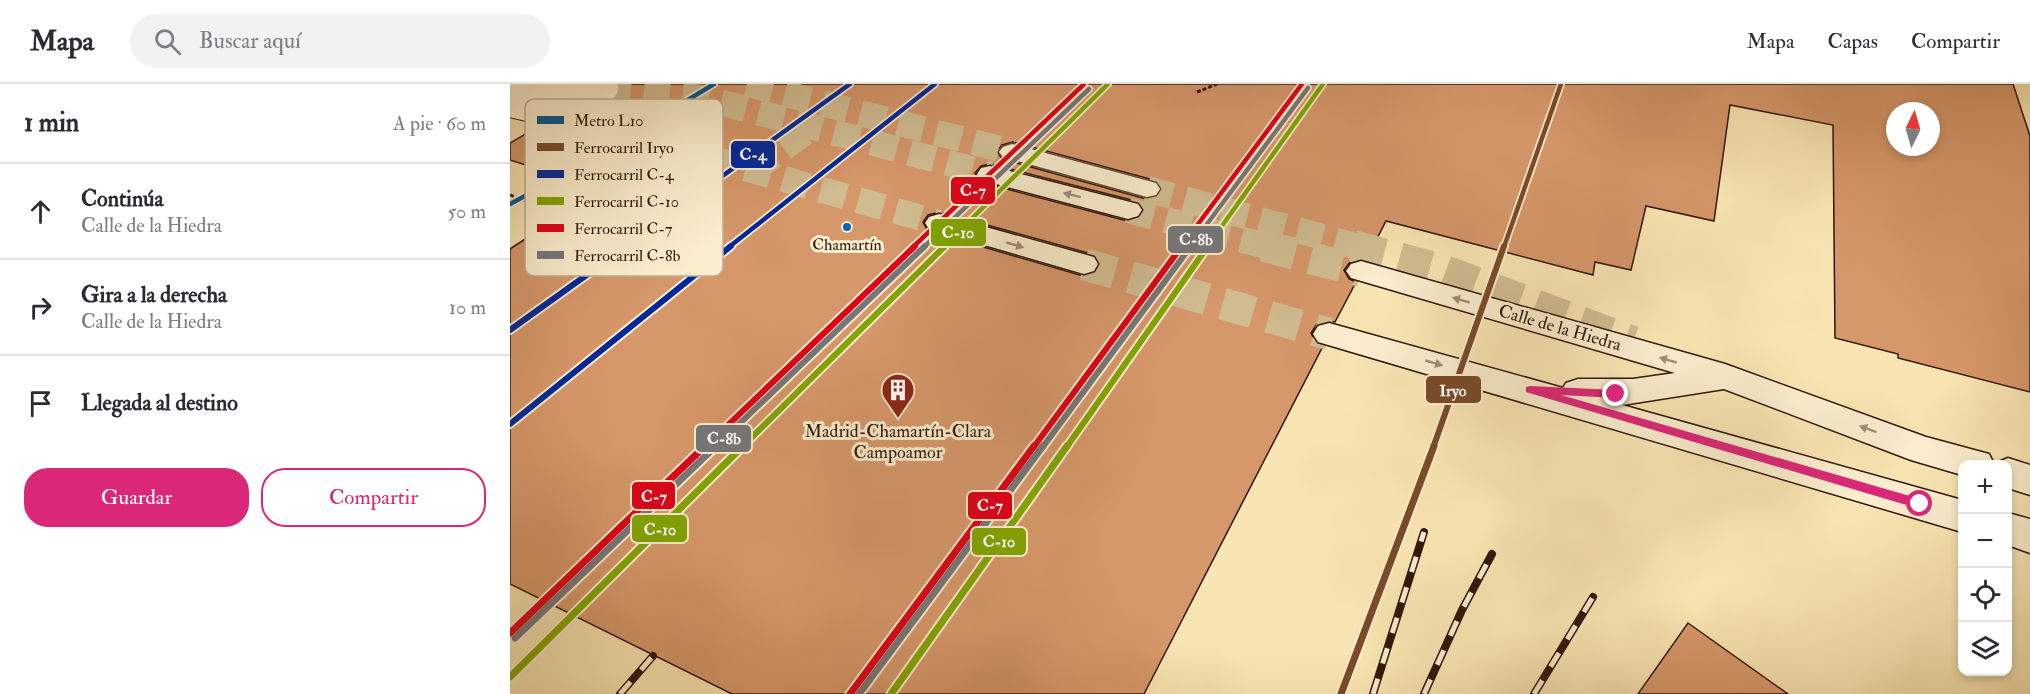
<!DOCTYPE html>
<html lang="es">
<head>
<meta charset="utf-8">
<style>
  body { margin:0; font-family:"IM FELL Double Pica",serif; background:#f2f2f3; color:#2b2b33 }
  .controls { position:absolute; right:18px; bottom:18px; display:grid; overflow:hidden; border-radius:12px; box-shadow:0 3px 9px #0003 }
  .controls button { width:54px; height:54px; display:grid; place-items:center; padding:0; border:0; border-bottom:2px solid #e1e1e2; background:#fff; color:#2b2b33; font:30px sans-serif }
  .compass { position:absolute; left:1376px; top:18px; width:54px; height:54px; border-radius:50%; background:#fff; box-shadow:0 3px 9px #0003; rotate:5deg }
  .stop { position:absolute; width:18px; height:18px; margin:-14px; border:4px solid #db2777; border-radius:50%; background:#fff }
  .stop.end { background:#db2777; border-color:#fff; box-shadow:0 2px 6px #0008 }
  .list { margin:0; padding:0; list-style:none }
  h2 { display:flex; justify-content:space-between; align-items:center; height:78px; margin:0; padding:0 24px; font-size:26px }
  h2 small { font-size:20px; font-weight:400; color:#7c7c81 }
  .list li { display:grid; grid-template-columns:39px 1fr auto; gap:18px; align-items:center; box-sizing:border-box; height:96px; padding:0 24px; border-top:2px solid #e1e1e2 }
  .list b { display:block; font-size:22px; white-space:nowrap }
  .list p { margin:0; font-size:20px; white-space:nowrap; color:#7c7c81 }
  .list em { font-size:20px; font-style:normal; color:#7c7c81 }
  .actions { display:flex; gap:12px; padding:18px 24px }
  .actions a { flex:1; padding:14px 0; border:2px solid #db2777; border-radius:24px; text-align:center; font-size:21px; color:#db2777 }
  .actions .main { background:#db2777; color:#fff }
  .icon { flex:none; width:33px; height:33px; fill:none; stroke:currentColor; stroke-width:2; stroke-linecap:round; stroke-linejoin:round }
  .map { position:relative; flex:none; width:1520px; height:610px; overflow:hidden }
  header { display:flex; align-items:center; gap:36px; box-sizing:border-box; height:84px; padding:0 30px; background:#fff; border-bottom:2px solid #e1e1e2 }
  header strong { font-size:28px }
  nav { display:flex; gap:33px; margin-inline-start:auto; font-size:21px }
  .search { width:420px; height:54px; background:#f2f2f3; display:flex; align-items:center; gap:15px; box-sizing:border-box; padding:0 21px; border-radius:33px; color:#7c7c81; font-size:22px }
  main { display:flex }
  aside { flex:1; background:#fff }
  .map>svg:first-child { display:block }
  .building { fill:#d6976a; stroke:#31160c; stroke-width:1.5; fill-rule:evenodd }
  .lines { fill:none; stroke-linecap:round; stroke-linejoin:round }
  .street-tunnel-far1 { stroke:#d1bc92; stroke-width:26; stroke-dasharray:26 13; stroke-linecap:butt }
  .street-tunnel { stroke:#d1bc92; stroke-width:32; stroke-dasharray:32 16; stroke-linecap:butt }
  .secondary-tunnel-far1 { stroke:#d1bc92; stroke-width:26; stroke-dasharray:26 13; stroke-linecap:butt }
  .secondary-tunnel { stroke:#d1bc92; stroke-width:32; stroke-dasharray:32 16; stroke-linecap:butt }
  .street-casing { stroke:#634a36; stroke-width:3 }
  .secondary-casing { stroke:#31160c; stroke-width:3 }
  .path { stroke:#31160c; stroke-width:3; stroke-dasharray:4 2; stroke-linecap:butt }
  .street { fill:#fbeece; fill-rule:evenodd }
  .secondary { fill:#fbeece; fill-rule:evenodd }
  .rail-casing { stroke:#31160c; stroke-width:8 }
  .rail { stroke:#fbeece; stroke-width:5; stroke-dasharray:16; stroke-linecap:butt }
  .secondary-bridge-casing { stroke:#31160c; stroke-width:28; stroke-linecap:butt }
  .secondary-bridge { stroke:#fbeece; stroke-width:26 }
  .rail-1-far2-casing { stroke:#fbeece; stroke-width:8 }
  .rail-1-far1-casing { stroke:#fbeece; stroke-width:10 }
  .rail-1-casing { stroke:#fbeece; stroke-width:11 }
  .rail-2-far1-casing { stroke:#fbeece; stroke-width:8 }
  .rail-2-casing { stroke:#fbeece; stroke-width:10 }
  .rail-3-far2-casing { stroke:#fbeece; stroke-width:8 }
  .rail-3-far1-casing { stroke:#fbeece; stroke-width:10 }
  .rail-3-casing { stroke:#fbeece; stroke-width:11 }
  .rail-4-far2-casing { stroke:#fbeece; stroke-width:8 }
  .rail-4-far1-casing { stroke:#fbeece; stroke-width:10 }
  .rail-4-casing { stroke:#fbeece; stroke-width:11 }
  .rail-5-far2-casing { stroke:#fbeece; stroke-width:8 }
  .rail-5-far1-casing { stroke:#fbeece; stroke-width:10 }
  .rail-5-casing { stroke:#fbeece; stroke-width:11 }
  .rail-1-far2 { stroke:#7a4b2a; stroke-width:4.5 }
  .rail-1-far1 { stroke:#7a4b2a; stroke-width:6 }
  .rail-1 { stroke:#7a4b2a; stroke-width:7 }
  .rail-2-far1 { stroke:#00289c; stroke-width:4.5 }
  .rail-2 { stroke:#00289c; stroke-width:6 }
  .rail-3-far2 { stroke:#81a502; stroke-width:4.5 }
  .rail-3-far1 { stroke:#81a502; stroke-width:6 }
  .rail-3 { stroke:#81a502; stroke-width:7 }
  .rail-4-far2 { stroke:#de0118; stroke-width:4.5 }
  .rail-4-far1 { stroke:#de0118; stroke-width:6 }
  .rail-4 { stroke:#de0118; stroke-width:7 }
  .rail-5-far2 { stroke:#76777a; stroke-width:4.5 }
  .rail-5-far1 { stroke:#76777a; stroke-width:6 }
  .rail-5 { stroke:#76777a; stroke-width:7 }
  .metro-1-casing { stroke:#fbeece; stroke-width:8 }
  .metro-1 { stroke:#015396; stroke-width:4.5 }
  .oneway { fill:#a08d77 }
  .route { fill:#db2777 }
  .bus-dot { fill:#0065bd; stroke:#fbeece; stroke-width:2 }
  .labels { text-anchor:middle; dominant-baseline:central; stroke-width:6; stroke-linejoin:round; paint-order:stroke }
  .bus-label { font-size:16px; fill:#31160c; stroke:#fbeece }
  .street-label { font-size:18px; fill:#31160c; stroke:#fbeece }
  .poi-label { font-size:18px; fill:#31160c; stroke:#fbeece }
  .key { fill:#fbeece; stroke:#bead94; stroke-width:1.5 }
  .key-label { font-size:16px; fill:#31160c }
  .line-badge { stroke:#fbeece; stroke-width:2 }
  .badge-label { font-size:16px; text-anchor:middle; font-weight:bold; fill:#fff }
</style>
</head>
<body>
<header>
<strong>Mapa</strong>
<div class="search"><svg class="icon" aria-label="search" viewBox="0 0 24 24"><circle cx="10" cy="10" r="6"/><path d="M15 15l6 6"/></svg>Buscar aquí</div>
<nav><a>Mapa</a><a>Capas</a><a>Compartir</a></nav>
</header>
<main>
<aside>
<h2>1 min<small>A pie · 60 m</small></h2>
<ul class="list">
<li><svg class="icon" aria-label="ahead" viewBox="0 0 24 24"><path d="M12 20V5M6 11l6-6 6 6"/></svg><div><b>Continúa</b><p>Calle de la Hiedra</p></div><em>50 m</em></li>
<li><svg class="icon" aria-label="right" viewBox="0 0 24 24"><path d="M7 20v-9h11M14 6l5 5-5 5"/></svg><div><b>Gira a la derecha</b><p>Calle de la Hiedra</p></div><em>10 m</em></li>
<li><svg class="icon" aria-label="arrive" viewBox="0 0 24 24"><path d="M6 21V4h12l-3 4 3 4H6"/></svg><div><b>Llegada al destino</b></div></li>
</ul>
<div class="actions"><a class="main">Guardar</a><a>Compartir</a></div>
</aside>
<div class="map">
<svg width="1520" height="610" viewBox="0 0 1520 610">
  <rect width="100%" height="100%" fill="#f9e5b3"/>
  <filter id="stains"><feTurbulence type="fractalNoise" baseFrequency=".00333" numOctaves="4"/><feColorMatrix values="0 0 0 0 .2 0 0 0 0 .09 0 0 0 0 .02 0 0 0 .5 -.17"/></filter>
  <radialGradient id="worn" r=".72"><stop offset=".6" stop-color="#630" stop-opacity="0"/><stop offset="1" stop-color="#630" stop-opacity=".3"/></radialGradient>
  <g class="building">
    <path d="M109,0H1503L1520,52V308L1388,274V270L1325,254L1323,41L1220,21L1204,137L1136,122L1121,186L1085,178L1083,191L876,137L856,176L840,178L834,186L839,195L846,198L825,238L818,237L807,240L801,249L806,259L813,262L634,610H222L0,500V165L91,105L0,76V59L29,42L53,45L62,35L61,24L70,18L102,17L108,11ZM1385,27H1421V63H1385ZM503,58L647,97L652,106L646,113L636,115L492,75L487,67L492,61ZM481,80L629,118L634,127L629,134L617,137L470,98L465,89L471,82ZM430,128L585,171L590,181L585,189L573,192L418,147L413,138L418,131Z"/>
    <path d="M1178,539L1278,610H1128Z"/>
  </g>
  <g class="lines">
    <g class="street-tunnel-far1">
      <path d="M237,0L502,68"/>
      <path d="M637,105L849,163"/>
    </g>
    <path class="street-tunnel" d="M843,162L932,186L1123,258"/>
    <g class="secondary-tunnel-far1">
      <path d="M95,4L194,14L480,90"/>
      <path d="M48,31L429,139"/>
      <path d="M242,87L302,43"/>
      <path d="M618,126L760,163"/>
    </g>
    <g class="secondary-tunnel">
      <path d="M754,162L851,187"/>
      <path d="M574,180L819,250"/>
    </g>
    <g class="street-casing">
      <path id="street" d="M502,60L646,99L650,105L646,111L637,113L493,73L489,68L493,63Z"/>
    </g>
    <g class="secondary-casing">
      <g id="secondary">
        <path d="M480,82L628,120L632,126L628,132L618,135L471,96L467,90L471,84Z"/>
        <path d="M429,130L584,173L588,180L584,187L574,190L419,145L415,139L419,133Z"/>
        <path d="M851,177L1215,280L1416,353L1479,370L1484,380H1452V391L1401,376L1214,305L1112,321L1452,416V448L808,258L803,250L808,242L819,239L1053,304L1056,299L1068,295H1123L1165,289L841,194L836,187L841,180Z"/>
        <path d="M1498,374L1520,381V411L1498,404V380H1484Z"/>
        <path d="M1498,429L1520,435V469L1498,461Z"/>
      </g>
    </g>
    <g class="path">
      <path d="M687,8L707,0"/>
      <path d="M0,111L65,135"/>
    </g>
    <use href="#street" class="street"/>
    <use href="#secondary" class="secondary"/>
    <g class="rail-casing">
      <g id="rail">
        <path d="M110,610L143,572"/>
        <path d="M863,610L914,448"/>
        <path d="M914,610L952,526L982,470"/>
        <path d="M1024,610L1083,513"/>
      </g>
    </g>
    <use href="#rail" class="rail"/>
    <g class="secondary-bridge-casing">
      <g id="secondary-bridge">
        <path d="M0,10L47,3L95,4"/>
        <path d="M0,20L48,31"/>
      </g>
    </g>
    <use href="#secondary-bridge" class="secondary-bridge"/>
    <g class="rail-1-far2-casing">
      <path id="rail-1-far2" d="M994,163L1051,0"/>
    </g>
    <g class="rail-1-far1-casing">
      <path id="rail-1-far1" d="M923,364L994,162"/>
    </g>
    <g class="rail-1-casing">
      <path id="rail-1" d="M831,610L924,362"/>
    </g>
    <g class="rail-2-far1-casing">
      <g id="rail-2-far1">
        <path d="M114,163L340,0"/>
        <path d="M219,163L425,0"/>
      </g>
    </g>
    <g class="rail-2-casing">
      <g id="rail-2">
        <path d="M0,246L117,162"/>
        <path d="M0,340L221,162"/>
      </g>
    </g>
    <g class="rail-3-far2-casing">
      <g id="rail-3-far2">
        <path d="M433,163L598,0"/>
        <path d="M697,163L813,0"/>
      </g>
    </g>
    <g class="rail-3-far1-casing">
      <g id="rail-3-far1">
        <path d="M231,364L435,162"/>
        <path d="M556,364L698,162"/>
      </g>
    </g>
    <g class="rail-3-casing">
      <g id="rail-3">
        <path d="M0,593L233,362"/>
        <path d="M381,610L557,362"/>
      </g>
    </g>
    <g class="rail-4-far2-casing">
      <g id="rail-4-far2">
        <path d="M403,163L574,0"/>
        <path d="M671,163L792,0"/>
      </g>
    </g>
    <g class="rail-4-far1-casing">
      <g id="rail-4-far1">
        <path d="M194,364L405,162"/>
        <path d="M523,364L672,162"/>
      </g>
    </g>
    <g class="rail-4-casing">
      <g id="rail-4">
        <path d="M0,549L195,362"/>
        <path d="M340,610L524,362"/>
      </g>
    </g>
    <g class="rail-5-far2-casing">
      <g id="rail-5-far2">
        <path d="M414,163L579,5"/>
        <path d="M680,163L798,4"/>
      </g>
    </g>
    <g class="rail-5-far1-casing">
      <g id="rail-5-far1">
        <path d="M204,364L415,162"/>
        <path d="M532,364L681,162"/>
      </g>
    </g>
    <g class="rail-5-casing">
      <g id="rail-5">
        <path d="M5,554L206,362"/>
        <path d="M349,610L533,362"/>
      </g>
    </g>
    <use href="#rail-1-far2" class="rail-1-far2"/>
    <use href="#rail-1-far1" class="rail-1-far1"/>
    <use href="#rail-1" class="rail-1"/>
    <use href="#rail-2-far1" class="rail-2-far1"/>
    <use href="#rail-2" class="rail-2"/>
    <use href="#rail-3-far2" class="rail-3-far2"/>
    <use href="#rail-3-far1" class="rail-3-far1"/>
    <use href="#rail-3" class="rail-3"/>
    <use href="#rail-4-far2" class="rail-4-far2"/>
    <use href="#rail-4-far1" class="rail-4-far1"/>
    <use href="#rail-4" class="rail-4"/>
    <use href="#rail-5-far2" class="rail-5-far2"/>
    <use href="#rail-5-far1" class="rail-5-far1"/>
    <use href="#rail-5" class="rail-5"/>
    <g class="metro-1-casing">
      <path id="metro-1" d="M0,120L54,91L204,0"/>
    </g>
    <use href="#metro-1" class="metro-1"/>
  </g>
  <defs><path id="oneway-solid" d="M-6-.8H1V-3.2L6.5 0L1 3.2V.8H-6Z" transform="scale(1.5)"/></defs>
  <g class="oneway">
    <use href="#oneway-solid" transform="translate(562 111) rotate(-166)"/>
    <use href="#oneway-solid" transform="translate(505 161) rotate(16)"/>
    <use href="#oneway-solid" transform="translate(951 216) rotate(-164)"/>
    <use href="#oneway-solid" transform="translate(1158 276) rotate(-164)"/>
    <use href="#oneway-solid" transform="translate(924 279) rotate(16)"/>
    <use href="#oneway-solid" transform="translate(1358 345) rotate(-160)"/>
  </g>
  <path class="route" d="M1020,302L1106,306L1110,310L1106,314L1051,311L1410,415L1415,420L1410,425L1016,308V303Z"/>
  <defs>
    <g id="building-pin" transform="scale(1.725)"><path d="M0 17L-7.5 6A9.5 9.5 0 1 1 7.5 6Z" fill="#8f2418" stroke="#fbeece"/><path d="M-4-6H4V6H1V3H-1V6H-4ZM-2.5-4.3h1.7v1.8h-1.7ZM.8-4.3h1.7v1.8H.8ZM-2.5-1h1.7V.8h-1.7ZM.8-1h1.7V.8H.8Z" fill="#fff"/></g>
  </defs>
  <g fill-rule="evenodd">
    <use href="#building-pin" x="388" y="306"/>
  </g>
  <circle class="bus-dot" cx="337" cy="143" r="5"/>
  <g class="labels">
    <g class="bus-label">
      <text x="337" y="161">Chamartín</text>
    </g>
    <g class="street-label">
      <text transform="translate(1050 244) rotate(16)">Calle de la Hiedra</text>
    </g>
    <g class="poi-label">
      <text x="388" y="347">Madrid-Chamartín-Clara<tspan x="388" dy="21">Campoamor</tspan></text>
    </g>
  </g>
  <rect x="15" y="15" width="198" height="177" rx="9" class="key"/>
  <rect x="27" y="32" width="27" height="8" fill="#015396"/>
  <rect x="27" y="59" width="27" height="8" fill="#7a4b2a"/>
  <rect x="27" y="86" width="27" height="8" fill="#00289c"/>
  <rect x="27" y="113" width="27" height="8" fill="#81a502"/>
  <rect x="27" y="140" width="27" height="8" fill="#de0118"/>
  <rect x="27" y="167" width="27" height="8" fill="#76777a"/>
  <g class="key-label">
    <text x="64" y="42">Metro L10</text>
    <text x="64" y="69">Ferrocarril Iryo</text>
    <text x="64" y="96">Ferrocarril C-4</text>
    <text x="64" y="123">Ferrocarril C-10</text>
    <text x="64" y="150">Ferrocarril C-7</text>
    <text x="64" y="177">Ferrocarril C-8b</text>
  </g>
  <g class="line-badge">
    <rect x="220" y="56" width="46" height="29" rx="6" fill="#00289c"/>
    <rect x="440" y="92" width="46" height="29" rx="6" fill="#de0118"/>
    <rect x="420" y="134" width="57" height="29" rx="6" fill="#81a502"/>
    <rect x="657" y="141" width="57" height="29" rx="6" fill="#76777a"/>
    <rect x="915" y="291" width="57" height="29" rx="6" fill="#7a4b2a"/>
    <rect x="185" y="340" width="57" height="29" rx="6" fill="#76777a"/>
    <rect x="121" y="397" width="45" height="29" rx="6" fill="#de0118"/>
    <rect x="457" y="407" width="46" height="29" rx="6" fill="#de0118"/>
    <rect x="121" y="430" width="57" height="29" rx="6" fill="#81a502"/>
    <rect x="461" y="443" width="56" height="29" rx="6" fill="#81a502"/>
  </g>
  <g class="badge-label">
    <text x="243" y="76">C-4</text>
    <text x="463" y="112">C-7</text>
    <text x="448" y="154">C-10</text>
    <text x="686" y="161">C-8b</text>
    <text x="943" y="312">Iryo</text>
    <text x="214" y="360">C-8b</text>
    <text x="144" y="418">C-7</text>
    <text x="480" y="427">C-7</text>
    <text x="150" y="451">C-10</text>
    <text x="489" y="463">C-10</text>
  </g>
  <rect width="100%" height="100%" filter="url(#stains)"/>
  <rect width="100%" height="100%" fill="url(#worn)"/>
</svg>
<div class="controls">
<button>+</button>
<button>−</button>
<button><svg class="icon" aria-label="locate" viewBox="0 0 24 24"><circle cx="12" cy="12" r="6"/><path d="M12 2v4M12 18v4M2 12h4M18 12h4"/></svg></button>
<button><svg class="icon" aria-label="layers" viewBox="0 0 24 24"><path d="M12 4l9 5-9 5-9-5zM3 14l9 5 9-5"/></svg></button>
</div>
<svg class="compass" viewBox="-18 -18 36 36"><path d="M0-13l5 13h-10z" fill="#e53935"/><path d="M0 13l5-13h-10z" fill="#7c7c81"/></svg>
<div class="stop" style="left:1410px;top:420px"></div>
<div class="stop end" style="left:1106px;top:310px"></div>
</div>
</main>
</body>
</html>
